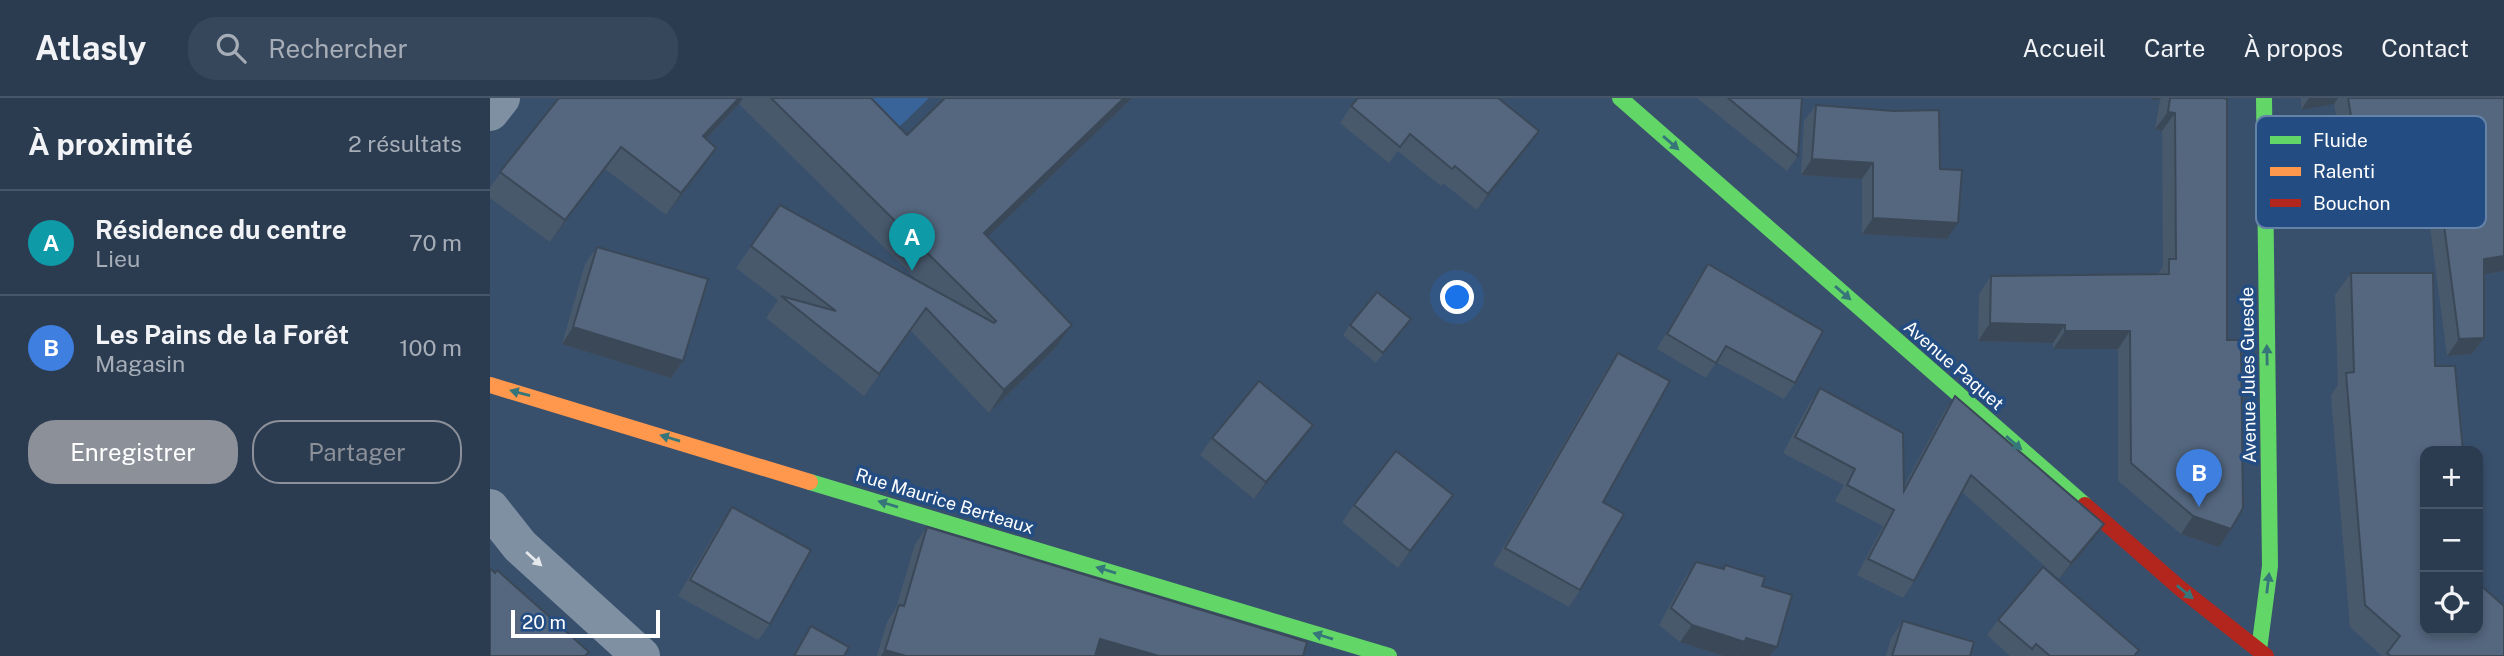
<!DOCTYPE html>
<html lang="fr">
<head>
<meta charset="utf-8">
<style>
  body { margin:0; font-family:"Public Sans",sans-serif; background:#37475b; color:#f1f3f6 }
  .controls { position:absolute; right:21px; bottom:21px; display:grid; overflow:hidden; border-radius:14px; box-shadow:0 4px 10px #0003 }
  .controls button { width:63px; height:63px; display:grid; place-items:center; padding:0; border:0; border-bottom:2px solid #475668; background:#2b3c51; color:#f1f3f6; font:35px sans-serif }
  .scale { position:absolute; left:21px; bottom:18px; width:149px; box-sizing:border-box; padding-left:7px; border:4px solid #fff; border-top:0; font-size:19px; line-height:24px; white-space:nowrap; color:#fff; -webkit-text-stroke:5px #234d82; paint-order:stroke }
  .you { position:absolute; left:968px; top:200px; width:24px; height:24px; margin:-18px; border:5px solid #fff; border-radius:50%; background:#1a73e8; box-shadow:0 0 0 10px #1a73e833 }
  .badge { display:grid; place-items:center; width:46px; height:46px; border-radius:50%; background:#8c9099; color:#fff; font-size:23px; font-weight:700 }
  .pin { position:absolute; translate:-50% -58px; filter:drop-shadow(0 2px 4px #0008) }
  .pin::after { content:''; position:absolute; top:37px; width:24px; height:21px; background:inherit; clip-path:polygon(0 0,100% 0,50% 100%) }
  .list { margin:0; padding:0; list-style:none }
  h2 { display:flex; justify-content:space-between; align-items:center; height:91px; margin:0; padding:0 28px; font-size:30px }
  h2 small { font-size:23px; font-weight:400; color:#a6adb7 }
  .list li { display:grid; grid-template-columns:46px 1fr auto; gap:21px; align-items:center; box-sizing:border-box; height:105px; padding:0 28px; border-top:2px solid #475668 }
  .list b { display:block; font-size:26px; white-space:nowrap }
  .list p { margin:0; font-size:23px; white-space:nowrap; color:#a6adb7 }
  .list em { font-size:23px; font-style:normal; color:#a6adb7 }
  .actions { display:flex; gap:14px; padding:21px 28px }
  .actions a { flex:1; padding:16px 0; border:2px solid #8c9099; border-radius:28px; text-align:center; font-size:24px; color:#8c9099 }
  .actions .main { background:#8c9099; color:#fff }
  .icon { flex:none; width:38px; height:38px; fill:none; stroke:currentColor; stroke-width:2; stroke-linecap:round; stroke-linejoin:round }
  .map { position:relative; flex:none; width:2014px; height:558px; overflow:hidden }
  header { display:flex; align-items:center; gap:42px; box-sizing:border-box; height:98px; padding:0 35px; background:#2b3c51; border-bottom:2px solid #475668 }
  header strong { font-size:33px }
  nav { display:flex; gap:38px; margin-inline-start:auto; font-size:24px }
  .search { width:490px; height:63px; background:#37475b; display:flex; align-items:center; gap:18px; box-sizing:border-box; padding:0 24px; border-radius:28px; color:#a6adb7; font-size:26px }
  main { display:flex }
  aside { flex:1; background:#2b3c51 }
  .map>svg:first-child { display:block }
  .green { fill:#386499 }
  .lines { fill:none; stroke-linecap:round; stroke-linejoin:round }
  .street { stroke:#7f90a2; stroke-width:38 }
  .fast { stroke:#63d668; stroke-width:16 }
  .slow { stroke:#ff974d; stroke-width:16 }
  .jam { stroke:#b3261e; stroke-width:16 }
  .wall { fill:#48596c }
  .shaded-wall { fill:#3b4858 }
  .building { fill:#54677e; stroke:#3b4858; stroke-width:2 }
  .oneway { fill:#36767a }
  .oneway2 { fill:#e5e9ec }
  .labels { text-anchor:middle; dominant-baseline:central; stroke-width:7; stroke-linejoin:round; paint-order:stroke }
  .street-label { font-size:18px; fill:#fff; stroke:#234d82 }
  .key { fill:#234d82; stroke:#6582a8; stroke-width:2 }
  .key-label { font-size:19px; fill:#fff }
</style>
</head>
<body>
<header>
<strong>Atlasly</strong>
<div class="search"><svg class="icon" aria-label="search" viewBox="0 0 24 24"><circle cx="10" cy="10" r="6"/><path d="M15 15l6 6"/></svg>Rechercher</div>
<nav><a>Accueil</a><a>Carte</a><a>À propos</a><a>Contact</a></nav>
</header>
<main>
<aside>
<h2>À proximité<small>2 résultats</small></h2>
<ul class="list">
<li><span class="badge" style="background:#0f9aa8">A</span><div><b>Résidence du centre</b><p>Lieu</p></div><em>70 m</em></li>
<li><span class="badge" style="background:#3f7fe0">B</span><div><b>Les Pains de la Forêt</b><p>Magasin</p></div><em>100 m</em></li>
</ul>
<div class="actions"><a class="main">Enregistrer</a><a>Partager</a></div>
</aside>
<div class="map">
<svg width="2014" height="558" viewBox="0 0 2014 558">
  <rect width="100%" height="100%" fill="#39506c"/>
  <path class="green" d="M373,0H439L405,33Z"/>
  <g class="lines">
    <g class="street">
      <path d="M0,14L11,0"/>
      <path d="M0,410L30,448L151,558"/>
    </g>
    <g class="fast">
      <path d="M1130,0L1595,407"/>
      <path d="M320,384L899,558"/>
      <path d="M1769,552L1780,468L1774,0"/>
    </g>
    <path class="slow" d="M0,287L320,384"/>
    <path class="jam" d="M1595,407L1691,491L1776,558"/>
  </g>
  <g class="wall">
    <path d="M69,0H381L417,37L642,0L498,138L566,249L499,315L421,233L374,298L276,220L288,202L246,170L290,107L427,182L249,6L216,41L210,73L176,117L115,71L60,144L0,100V89Z"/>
    <path d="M1207,0H1312L1308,58L1297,73Z"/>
    <path d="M1661,0H1733L1729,449L1691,436L1628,383V251H1563V245L1488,243L1489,196L1501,178L1668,176L1673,168L1672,33L1665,31L1670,2H1661Z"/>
    <path d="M1811,0H2014V173L1994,176V240L1982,256L1957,258L1930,52L1854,64L1844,6L1811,12Z"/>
    <path d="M1326,7L1450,71L1457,141L1372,136V81L1311,77L1314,23Z"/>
    <path d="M861,8L1037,50L987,112L953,85L951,88L908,53L899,65L850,25Z"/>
    <path d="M107,149L193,263L181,280L72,246L95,166Z"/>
    <path d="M1218,166L1305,285L1294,301L1226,264L1216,280L1167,251L1207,182Z"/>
    <path d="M1861,175L1935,532L2014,558H1892L1860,529L1841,297L1848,287L1845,197Z"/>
    <path d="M921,221L886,265L853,237L860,227Z"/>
    <path d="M1128,255L1090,492L1079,509L1003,467L1117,271Z"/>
    <path d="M1330,290L1414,388L1454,314L1465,298L1602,443L1569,481L1472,394L1424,483L1413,500L1367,477L1393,428L1345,403L1354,387L1293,355L1319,306Z"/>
    <path d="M823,327L811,344L764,401L710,357L722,340Z"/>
    <path d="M963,397L908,470L852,424L864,407Z"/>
    <path d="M242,409L280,526L268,542L188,498L231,425Z"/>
    <path d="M437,429L813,558H387L397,524L406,510L425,446Z"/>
    <path d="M1206,464L1232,471L1235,467L1272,488L1287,549L1280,558H1249L1245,557V558H1234L1190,544L1169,527L1194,481Z"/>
    <path d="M1508,522L1645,558H1520L1497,537Z"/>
    <path d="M1413,523L1480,558H1396L1401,540Z"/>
  </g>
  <g class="shaded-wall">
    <path d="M249,0H253L249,6L198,60L213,38Z"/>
    <path d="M634,0H642L479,157L494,135Z"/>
    <path d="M1662,0H1671L1670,2H1661Z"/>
    <path d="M1819,0H1848L1844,6L1811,12Z"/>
    <path d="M1678,14L1685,15L1672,33L1665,31Z"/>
    <path d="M1049,33L1037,50L987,112L998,96Z"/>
    <path d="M1942,36L1930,52L1854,64L1866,48Z"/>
    <path d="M131,49L115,71L60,144L75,122Z"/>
    <path d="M226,50L210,73L176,117L191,95Z"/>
    <path d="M1322,61L1383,65L1372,81L1311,77Z"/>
    <path d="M1383,120L1468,125L1457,141L1372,136Z"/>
    <path d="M2014,158V173L1982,178L1994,161Z"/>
    <path d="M1500,225L1575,227L1563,245L1488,243Z"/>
    <path d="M582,227L566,249L499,315L514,292Z"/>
    <path d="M83,229L193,263L181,280L72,246Z"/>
    <path d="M1575,233H1640L1628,251H1563Z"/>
    <path d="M1994,240L1982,256L1957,258L1969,241Z"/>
    <path d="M823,327L811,344L764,401L776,384Z"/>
    <path d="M963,397L951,414L908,470L920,453Z"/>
    <path d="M1703,418L1741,431L1729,449L1691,436Z"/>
    <path d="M1614,426L1602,443L1569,481L1581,465Z"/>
    <path d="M1202,527L1256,540L1287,549L1280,558H1249L1245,557V558H1234L1190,544Z"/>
    <path d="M610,541L669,558H600Z"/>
    <path d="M395,552L416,558H391Z"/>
  </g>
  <g class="building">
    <path d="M69,0H249L213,38L226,50L191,95L131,49L75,122L10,74Z"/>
    <path d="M281,0H381L417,37L455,0H634L494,135L582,227L514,292L436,210L389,276L291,198L346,213L261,148L290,107L504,225L506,223Z"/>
    <path d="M868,0H1008L1049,33L998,96L965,68L962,71L920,36L910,49L861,8Z"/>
    <path d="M1238,0H1312L1308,58Z"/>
    <path d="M1680,0H1733L1737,1V242H1751L1753,410L1741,431L1703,418L1641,365L1640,233H1575V227L1500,225L1501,178L1679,176V161H1686L1685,15L1678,14Z"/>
    <path d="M1858,0H2014V158L1994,161V240L1969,241L1942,36L1866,48Z"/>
    <path d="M1326,7L1404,13L1449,12L1450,71L1472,72L1468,125L1383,120V65L1322,61Z"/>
    <path d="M107,149L218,181L193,263L83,229Z"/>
    <path d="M1218,166L1333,233L1305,285L1236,248L1226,265L1177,236Z"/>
    <path d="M1861,175H1943L1945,268H1965L1973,353H1935V532H1988V485L2014,508V558H1901L1897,555L1910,538L1875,507L1856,275L1864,274Z"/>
    <path d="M887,194L921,221L893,255L860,227Z"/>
    <path d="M1128,255L1180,283L1113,404L1134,416L1090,492L1015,450Z"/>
    <path d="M769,283L823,327L776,384L722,340Z"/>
    <path d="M1330,290L1413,335L1414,393L1465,298L1614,426L1581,465L1481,377L1424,483L1378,461L1404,412L1357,387L1365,371L1305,339Z"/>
    <path d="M906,353L963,397L920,453L864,407Z"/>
    <path d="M242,409L321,452L280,526L200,482Z"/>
    <path d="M437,429L817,544L813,558H669L610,541L605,558H416L395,552L409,507L414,508Z"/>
    <path d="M1206,464L1234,471L1235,467L1275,479L1272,488L1302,497L1287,549L1256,540L1255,544L1202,527L1181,510Z"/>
    <path d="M1553,469L1649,552L1644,558H1560L1546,546L1542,551L1508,522Z"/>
    <path d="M0,470L5,475L7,472L99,554L95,558H0Z"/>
    <path d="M1413,523L1484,544L1480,558H1402Z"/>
    <path d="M321,528L359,549L354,558H304Z"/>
  </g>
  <defs><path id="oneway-solid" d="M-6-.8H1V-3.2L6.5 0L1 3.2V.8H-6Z" transform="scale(1.75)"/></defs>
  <g class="oneway">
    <use href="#oneway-solid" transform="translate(1181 45) rotate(41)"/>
    <use href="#oneway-solid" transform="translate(1353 195) rotate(41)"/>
    <use href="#oneway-solid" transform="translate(1777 257) rotate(-91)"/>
    <use href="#oneway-solid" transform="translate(30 295) rotate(-165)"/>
    <use href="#oneway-solid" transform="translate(180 340) rotate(-163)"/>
    <use href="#oneway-solid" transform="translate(1524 345) rotate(41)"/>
    <use href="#oneway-solid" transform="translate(398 406) rotate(-163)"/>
    <use href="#oneway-solid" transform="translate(616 472) rotate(-163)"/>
    <use href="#oneway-solid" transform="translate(1778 485) rotate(-83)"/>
    <use href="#oneway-solid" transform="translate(1695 494) rotate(39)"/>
    <use href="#oneway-solid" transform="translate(833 538) rotate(-163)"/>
  </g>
  <use class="oneway2" href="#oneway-solid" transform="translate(44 461) rotate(42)"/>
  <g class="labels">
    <g class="street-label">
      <text transform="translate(1464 267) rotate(41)">Avenue Paquet</text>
      <text transform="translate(1758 277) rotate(-91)">Avenue Jules Guesde</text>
      <text transform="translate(455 403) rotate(17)">Rue Maurice Berteaux</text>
    </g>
  </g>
  <rect x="1766" y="18" width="230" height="112" rx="10" class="key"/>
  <rect x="1780" y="38" width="31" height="8" fill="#63d668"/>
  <rect x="1780" y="69" width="31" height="9" fill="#ff974d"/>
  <rect x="1780" y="101" width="31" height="8" fill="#b3261e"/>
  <g class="key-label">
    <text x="1823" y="49">Fluide</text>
    <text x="1823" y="80">Ralenti</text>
    <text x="1823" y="112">Bouchon</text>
  </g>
</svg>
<div class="controls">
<button>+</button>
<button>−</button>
<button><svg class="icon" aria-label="locate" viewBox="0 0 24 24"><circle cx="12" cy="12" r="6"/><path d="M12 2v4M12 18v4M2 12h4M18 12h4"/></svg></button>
</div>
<div class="scale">20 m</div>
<div class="you"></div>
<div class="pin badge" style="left:422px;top:173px;background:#0f9aa8">A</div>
<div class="pin badge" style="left:1709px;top:409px;background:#3f7fe0">B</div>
</div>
</main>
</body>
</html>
